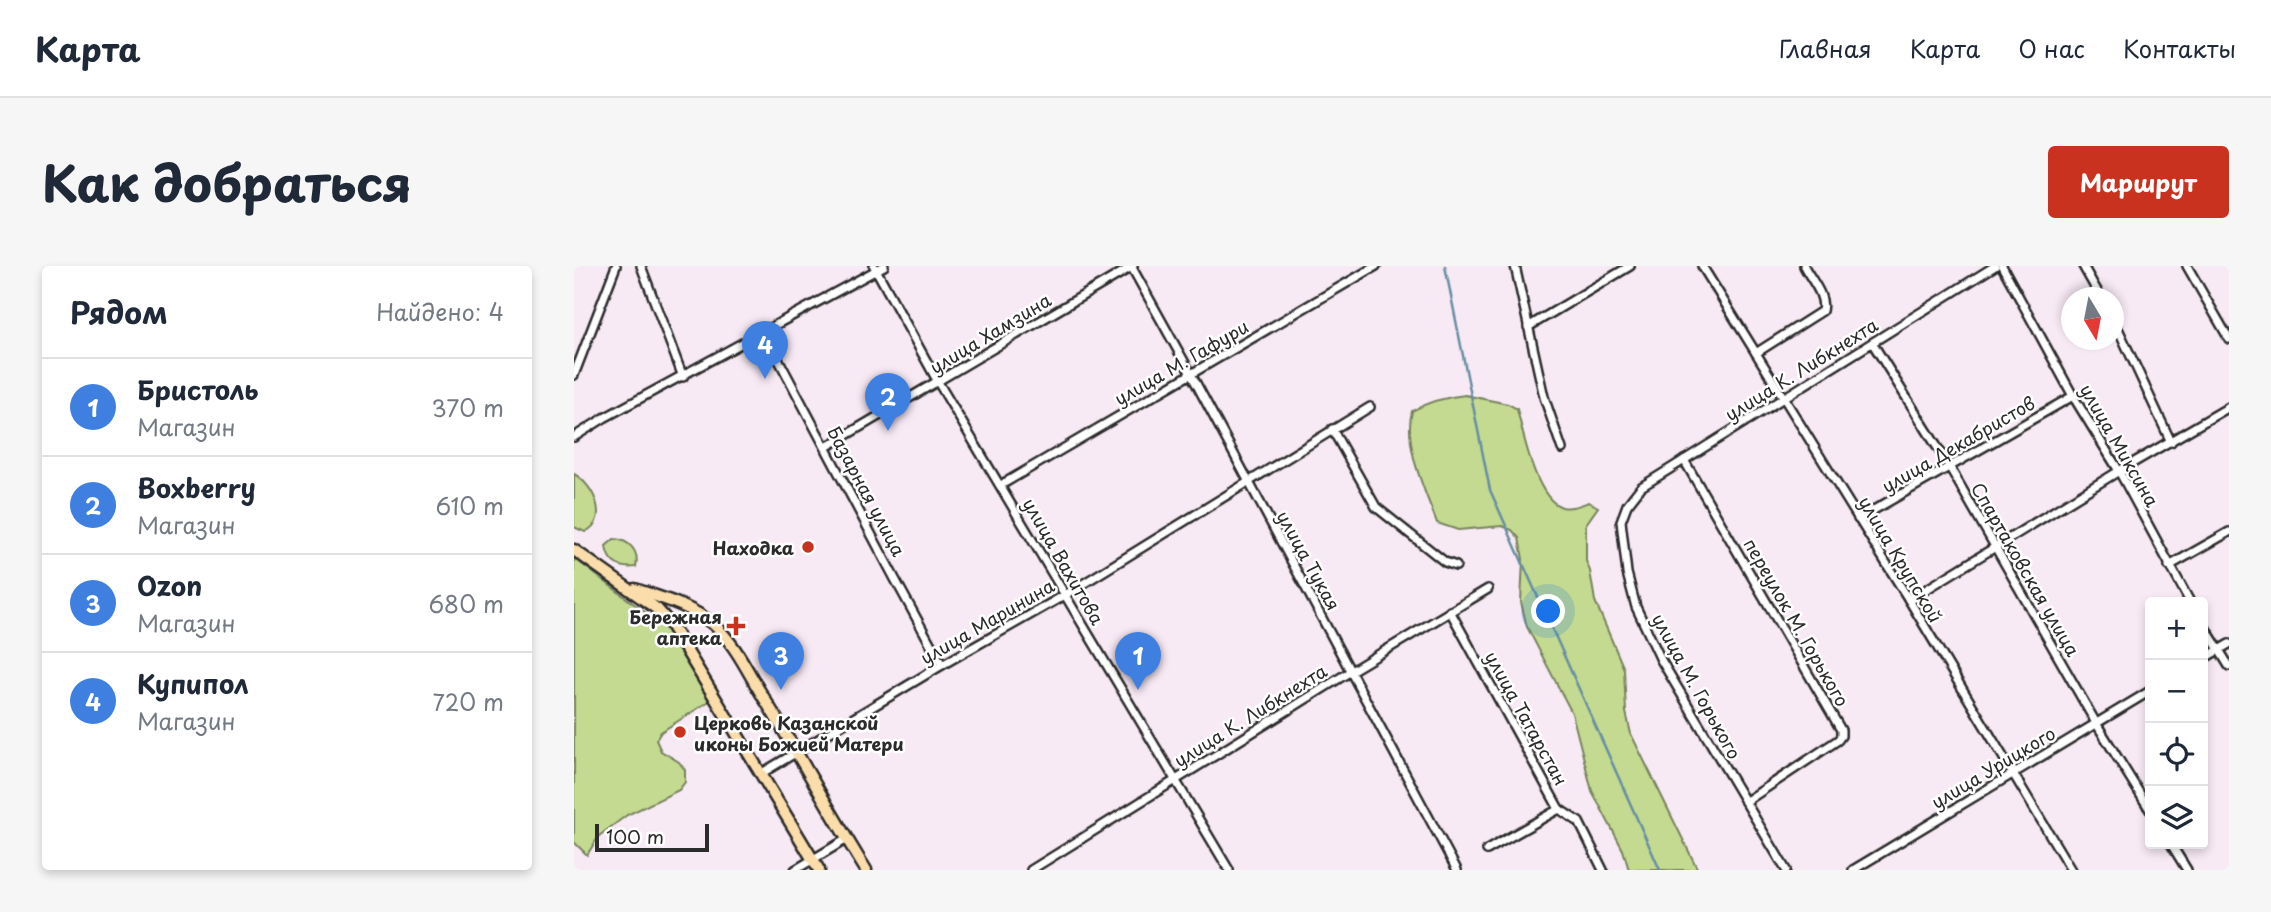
<!DOCTYPE html>
<html lang="ru">
<head>
<meta charset="utf-8">
<style>
  body { margin:0; font-family:"Playpen Sans",sans-serif; background:#f6f6f7; color:#1f2937 }
  .controls { position:absolute; right:21px; bottom:21px; display:grid; overflow:hidden; border-radius:7px; box-shadow:0 4px 10px #0003 }
  .controls button { width:63px; height:63px; display:grid; place-items:center; padding:0; border:0; border-bottom:2px solid #e0e1e3; background:#fff; color:#1f2937; font:35px sans-serif }
  .compass { position:absolute; left:1487px; top:21px; width:63px; height:63px; border-radius:50%; background:#fff; box-shadow:0 4px 10px #0003; rotate:170deg }
  .scale { position:absolute; left:21px; bottom:18px; width:114px; box-sizing:border-box; padding-left:7px; border:4px solid #2b2b2b; border-top:0; font-size:19px; line-height:24px; white-space:nowrap; color:#2b2b2b; -webkit-text-stroke:5px #fff; paint-order:stroke }
  .you { position:absolute; left:975px; top:346px; width:24px; height:24px; margin:-18px; border:5px solid #fff; border-radius:50%; background:#1a73e8; box-shadow:0 0 0 10px #1a73e833 }
  .badge { display:grid; place-items:center; width:46px; height:46px; border-radius:50%; background:#c8321e; color:#fff; font-size:23px; font-weight:700 }
  .pin { position:absolute; translate:-50% -58px; filter:drop-shadow(0 2px 4px #0008) }
  .pin::after { content:''; position:absolute; top:37px; width:24px; height:21px; background:inherit; clip-path:polygon(0 0,100% 0,50% 100%) }
  .list { margin:0; padding:0; list-style:none }
  h2 { display:flex; justify-content:space-between; align-items:center; height:91px; margin:0; padding:0 28px; font-size:30px }
  h2 small { font-size:23px; font-weight:400; color:#747a83 }
  .list li { display:grid; grid-template-columns:46px 1fr auto; gap:21px; align-items:center; box-sizing:border-box; height:98px; padding:0 28px; border-top:2px solid #e0e1e3 }
  .list b { display:block; font-size:26px; white-space:nowrap }
  .list p { margin:0; font-size:23px; white-space:nowrap; color:#747a83 }
  .list em { font-size:23px; font-style:normal; color:#747a83 }
  .icon { flex:none; width:38px; height:38px; fill:none; stroke:currentColor; stroke-width:2; stroke-linecap:round; stroke-linejoin:round }
  .map { position:relative; flex:none; width:1655px; height:604px; overflow:hidden; border-radius:7px }
  header { display:flex; align-items:center; gap:42px; box-sizing:border-box; height:98px; padding:0 35px; background:#fff; border-bottom:2px solid #e0e1e3 }
  header strong { font-size:33px }
  nav { display:flex; gap:38px; margin-inline-start:auto; font-size:24px }
  .intro { display:flex; align-items:center; justify-content:space-between; box-sizing:border-box; height:168px; padding:0 42px }
  h1 { margin:0; font-size:49px }
  .button { padding:18px 32px; border-radius:7px; background:#c8321e; color:#fff; font-size:24px; font-weight:700 }
  main { display:flex; gap:42px; padding:0 42px }
  aside { flex:1; background:#fff; border-radius:7px; box-shadow:0 4px 10px #0003 }
  .map>svg:first-child { display:block }
  .green { fill:#c3da90; stroke:#77825e; stroke-width:2 }
  .lines { fill:none; stroke-linecap:round; stroke-linejoin:round }
  .stream { stroke:#688ea2; stroke-width:2.5 }
  .minor-casing { stroke:#2b2b2b; stroke-width:12 }
  .major-casing { stroke:#2b2b2b; stroke-width:15 }
  .minor { stroke:#fff; stroke-width:7 }
  .major { stroke:#fbddab; stroke-width:10 }
  .poi-dot { fill:#c8321e; stroke:#fff; stroke-width:2.5 }
  .labels { text-anchor:middle; dominant-baseline:central; stroke-width:5; stroke-linejoin:round; paint-order:stroke }
  .street-label { font-size:18px; fill:#2b2b2b; stroke:#fff }
  .poi-label { font-size:18px; font-weight:bold; fill:#2b2b2b; stroke:#fff; text-anchor:end }
</style>
</head>
<body>
<header>
<strong>Карта</strong>
<nav><a>Главная</a><a>Карта</a><a>О нас</a><a>Контакты</a></nav>
</header>
<div class="intro"><h1>Как добраться</h1><a class="button">Маршрут</a></div>
<main>
<aside>
<h2>Рядом<small>Найдено: 4</small></h2>
<ul class="list">
<li><span class="badge" style="background:#3f7fe0">1</span><div><b>Бристоль</b><p>Магазин</p></div><em>370 m</em></li>
<li><span class="badge" style="background:#3f7fe0">2</span><div><b>Boxberry</b><p>Магазин</p></div><em>610 m</em></li>
<li><span class="badge" style="background:#3f7fe0">3</span><div><b>Ozon</b><p>Магазин</p></div><em>680 m</em></li>
<li><span class="badge" style="background:#3f7fe0">4</span><div><b>Купипол</b><p>Магазин</p></div><em>720 m</em></li>
</ul>
</aside>
<div class="map">
<svg width="1655" height="604" viewBox="0 0 1655 604">
  <rect width="100%" height="100%" fill="#f8eaf5"/>
  <filter id="ink" filterUnits="userSpaceOnUse"><feTurbulence type="fractalNoise" baseFrequency=".0143" numOctaves="2"/><feDisplacementMap in="SourceGraphic" scale="14" xChannelSelector="R" yChannelSelector="G"/><feConvolveMatrix kernelMatrix="1 2 1 2 8 2 1 2 1" color-interpolation-filters="sRGB"/></filter>
  <g filter="url(#ink)">
    <g class="green">
      <path d="M891,129L934,138L943,143C949,167 962,234 988,241C997,243 1006,239 1015,236L1024,241L1012,258V295L1016,305L1021,335L1050,403L1052,446L1057,468L1124,604H1055L1049,584L1018,525L998,447L953,361L947,336L949,293L945,272L938,264L928,260L884,264L863,257C851,225 829,179 838,145C855,135 872,131 891,129Z"/>
      <path d="M0,208C19,218 37,254 11,266L0,261Z"/>
      <path d="M40,273C55,274 66,285 62,301C45,303 34,297 32,280Z"/>
      <path d="M0,292L98,367L137,434L87,466L82,474L87,485L105,496L111,504V516L105,524L53,549L25,570L13,589L0,576Z"/>
    </g>
    <g class="lines">
      <path class="stream" d="M871,0L916,224L1086,604"/>
      <g class="minor-casing">
        <g id="minor">
          <path d="M67,0L109,111"/>
          <path d="M300,0L364,116L655,604"/>
          <path d="M557,0L617,108L883,604"/>
          <path d="M941,0L970,131L988,183"/>
          <path d="M1128,0L1335,334L1497,604"/>
          <path d="M1428,0L1499,130L1545,205L1616,336"/>
          <path d="M1509,0L1527,32"/>
          <path d="M1613,0L1655,73"/>
          <path d="M1540,54L1597,176"/>
          <path d="M954,61L1056,0"/>
          <path d="M190,66L321,313L368,399"/>
          <path d="M1299,78L1375,200L1522,457L1576,544"/>
          <path d="M1182,87L1248,45C1252,29 1237,14 1230,0"/>
          <path d="M0,109L42,0"/>
          <path d="M758,163L802,241L871,296L882,300"/>
          <path d="M0,171L30,152L310,0"/>
          <path d="M252,181L559,0"/>
          <path d="M1110,194L1267,464V470L1264,474L1171,536"/>
          <path d="M427,219L802,0"/>
          <path d="M1284,253L1499,130"/>
          <path d="M1595,300L1655,266"/>
          <path d="M1335,334L1545,205L1655,141"/>
          <path d="M876,345L985,543L1005,556L1029,604"/>
          <path d="M1629,358L1655,400"/>
          <path d="M1629,393L1655,378"/>
          <path d="M188,507L368,399L491,329L796,141"/>
          <path d="M1597,578L1613,604"/>
          <path d="M913,584L985,543"/>
          <path d="M221,604L273,573"/>
          <path d="M457,604L777,405L914,323"/>
          <path d="M1212,604L1087,394L1062,341L1053,307L1047,255L1053,239L1067,221L1421,0"/>
          <path d="M1279,604L1576,425"/>
        </g>
      </g>
      <g class="major-casing">
        <g id="major">
          <path d="M0,284L83,343L97,359L245,604"/>
          <path d="M61,323C88,332 117,340 139,358C159,375 172,402 185,424C222,483 255,545 292,604"/>
        </g>
      </g>
      <use href="#minor" class="minor"/>
      <use href="#major" class="major"/>
    </g>
  </g>
  <g class="poi-dot">
    <circle cx="234" cy="281" r="7"/>
    <path d="M158.5 349.5h7v7h7v7h-7v7h-7v-7h-7v-7h7z"/>
    <circle cx="106" cy="466" r="7"/>
  </g>
  <g class="labels">
    <g class="street-label">
      <text transform="translate(416 67) rotate(-31)">улица Хамзина</text>
      <text transform="translate(607 96) rotate(-30)">улица М. Гафури</text>
      <text transform="translate(1227 103) rotate(-32)">улица К. Либкнехта</text>
      <text transform="translate(1384 178) rotate(-30)">улица Декабристов</text>
      <text transform="translate(1546 179) rotate(60)">улица Миксина</text>
      <text transform="translate(293 225) rotate(62)">Базарная улица</text>
      <text transform="translate(1327 293) rotate(59)">улица Крупской</text>
      <text transform="translate(735 294) rotate(61)">улица Тукая</text>
      <text transform="translate(490 295) rotate(60)">улица Вахитова</text>
      <text transform="translate(1452 303) rotate(60)">Спартаковская улица</text>
      <text transform="translate(413 355) rotate(-30)">улица Маринина</text>
      <text transform="translate(1223 356) rotate(60)">переулок М. Горького</text>
      <text transform="translate(1123 420) rotate(61)">улица М. Горького</text>
      <text transform="translate(676 449) rotate(-32)">улица К. Либкнехта</text>
      <text transform="translate(953 452) rotate(61)">улица Татарстан</text>
      <text transform="translate(1419 501) rotate(-31)">улица Урицкого</text>
    </g>
    <g class="poi-label">
      <text x="220" y="281">Находка</text>
      <text x="148" y="350">Бережная<tspan x="148" dy="21">аптека</tspan></text>
      <text x="120" y="456" text-anchor="start">Церковь Казанской<tspan x="120" dy="21">иконы Божией Матери</tspan></text>
    </g>
  </g>
</svg>
<div class="controls">
<button>+</button>
<button>−</button>
<button><svg class="icon" aria-label="locate" viewBox="0 0 24 24"><circle cx="12" cy="12" r="6"/><path d="M12 2v4M12 18v4M2 12h4M18 12h4"/></svg></button>
<button><svg class="icon" aria-label="layers" viewBox="0 0 24 24"><path d="M12 4l9 5-9 5-9-5zM3 14l9 5 9-5"/></svg></button>
</div>
<svg class="compass" viewBox="-18 -18 36 36"><path d="M0-13l5 13h-10z" fill="#e53935"/><path d="M0 13l5-13h-10z" fill="#747a83"/></svg>
<div class="scale">100 m</div>
<div class="you"></div>
<div class="pin badge" style="left:564px;top:424px;background:#3f7fe0">1</div>
<div class="pin badge" style="left:314px;top:165px;background:#3f7fe0">2</div>
<div class="pin badge" style="left:207px;top:424px;background:#3f7fe0">3</div>
<div class="pin badge" style="left:191px;top:113px;background:#3f7fe0">4</div>
</div>
</main>
</body>
</html>
